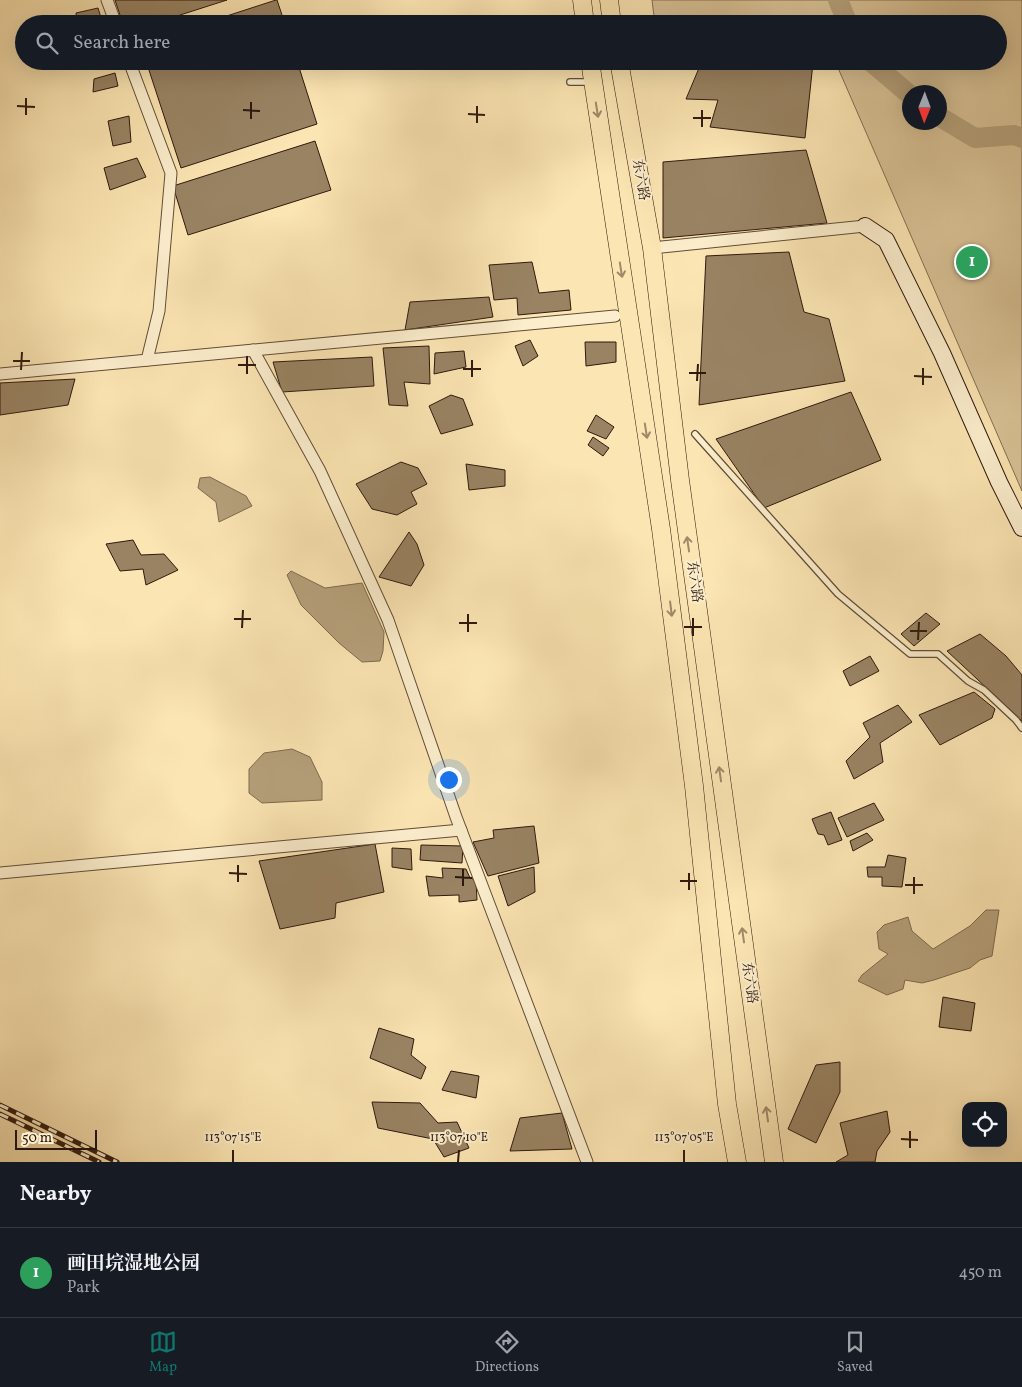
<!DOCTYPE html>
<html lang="en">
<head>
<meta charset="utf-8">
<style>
  body { margin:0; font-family:Vollkorn,"Noto Serif SC",serif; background:#20242c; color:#f1f3f6 }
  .controls { position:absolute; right:15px; bottom:15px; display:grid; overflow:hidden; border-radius:10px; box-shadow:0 5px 20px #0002 }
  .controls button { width:45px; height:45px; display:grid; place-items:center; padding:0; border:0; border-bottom:1px solid #363941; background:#171b24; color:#f1f3f6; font:25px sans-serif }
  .compass { position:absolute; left:902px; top:85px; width:45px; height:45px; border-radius:50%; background:#171b24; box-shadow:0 5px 20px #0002; rotate:181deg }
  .scale { position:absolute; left:15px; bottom:12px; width:82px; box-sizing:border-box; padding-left:5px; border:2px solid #2e190e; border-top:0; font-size:14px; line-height:18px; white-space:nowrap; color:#2e190e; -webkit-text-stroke:4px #fceecd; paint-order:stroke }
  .you { position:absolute; left:448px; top:779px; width:18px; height:18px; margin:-12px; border:4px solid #fff; border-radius:50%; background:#1a73e8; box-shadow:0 0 0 8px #1a73e833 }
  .badge { display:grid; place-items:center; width:32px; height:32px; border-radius:50%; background:#0f766e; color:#fff; font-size:16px; font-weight:700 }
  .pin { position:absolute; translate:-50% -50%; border:2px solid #fff; box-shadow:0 1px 5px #0006 }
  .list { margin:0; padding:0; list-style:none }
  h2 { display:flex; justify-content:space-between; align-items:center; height:65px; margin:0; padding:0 20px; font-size:21px }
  h2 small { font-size:16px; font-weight:400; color:#9ea1a6 }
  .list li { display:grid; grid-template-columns:32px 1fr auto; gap:15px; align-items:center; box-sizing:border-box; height:90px; padding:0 20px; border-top:1px solid #363941 }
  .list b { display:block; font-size:19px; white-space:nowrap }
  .list p { margin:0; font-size:16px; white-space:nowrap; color:#9ea1a6 }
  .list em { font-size:16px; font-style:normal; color:#9ea1a6 }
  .icon { flex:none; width:28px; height:28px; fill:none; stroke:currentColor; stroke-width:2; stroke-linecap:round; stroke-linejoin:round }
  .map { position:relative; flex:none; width:1022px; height:1162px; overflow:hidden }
  .search { position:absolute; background:#171b24; box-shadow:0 5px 20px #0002; left:15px; right:15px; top:15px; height:55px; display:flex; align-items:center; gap:12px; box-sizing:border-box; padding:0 18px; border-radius:28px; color:#9ea1a6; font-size:19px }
  .sheet { height:155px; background:#171b24 }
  nav { display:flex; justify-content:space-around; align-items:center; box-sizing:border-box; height:70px; border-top:1px solid #363941; background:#171b24; font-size:14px; color:#9ea1a6 }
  nav a { display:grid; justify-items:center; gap:2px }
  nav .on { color:#0f766e }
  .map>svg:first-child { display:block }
  .green { fill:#d8c296; stroke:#836e52; fill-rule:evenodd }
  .water { fill:#b5a07a; stroke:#7f6a4f }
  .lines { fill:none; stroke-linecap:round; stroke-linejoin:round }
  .river { stroke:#b5a07a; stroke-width:20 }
  .building { fill:#998363; stroke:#2e190e }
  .service-casing { stroke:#614c37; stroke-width:8 }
  .minor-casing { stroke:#614c37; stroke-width:13 }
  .secondary-casing { stroke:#2e190e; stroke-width:18 }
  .primary-casing { stroke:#2e190e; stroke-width:19 }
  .service { stroke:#fceecd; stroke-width:5.5 }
  .minor { stroke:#fceecd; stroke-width:11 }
  .secondary { stroke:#fceecd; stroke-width:16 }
  .primary { stroke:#fbe5b2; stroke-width:18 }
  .rail-casing { stroke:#2e190e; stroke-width:5 }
  .rail { stroke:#fceecd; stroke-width:3; stroke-dasharray:9; stroke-linecap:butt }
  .oneway { stroke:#9f8968 }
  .ticks { fill:none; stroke:#2e190e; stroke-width:2 }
  .labels { text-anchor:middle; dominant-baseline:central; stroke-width:4; stroke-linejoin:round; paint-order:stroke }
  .street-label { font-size:14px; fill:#2e190e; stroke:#fceecd }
  .ticks-label { font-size:12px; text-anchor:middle; fill:#2e190e; stroke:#fceecd; stroke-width:4; stroke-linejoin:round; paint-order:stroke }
</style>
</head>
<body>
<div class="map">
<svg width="1022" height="1162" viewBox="0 0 1022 1162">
  <rect width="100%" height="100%" fill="#fbe5b2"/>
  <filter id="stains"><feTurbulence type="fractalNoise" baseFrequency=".004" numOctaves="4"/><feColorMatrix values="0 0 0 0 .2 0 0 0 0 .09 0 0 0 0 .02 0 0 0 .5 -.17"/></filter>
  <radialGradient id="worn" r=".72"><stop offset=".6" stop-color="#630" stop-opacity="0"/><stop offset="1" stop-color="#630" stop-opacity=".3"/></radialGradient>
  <path class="green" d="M652,0H1022V491L835,61H998V24H655ZM910,92H940V122H910Z"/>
  <g class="water">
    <path d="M210,477L246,496L252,506L219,522L216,502L198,488L200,478Z"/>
    <path d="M291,571L325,588L362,583L384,632L383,651L380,661L362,662L339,643L301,605L287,575Z"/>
    <path d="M292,749L310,757L322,782V800L262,803L249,793V769L264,753Z"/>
    <path d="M986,910H999L992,956L980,960L970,968L934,980L922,983L905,980L903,989L887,995L858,981L862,975L888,954L879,949L877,932L884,925L908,917L912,931L933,949L970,926Z"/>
  </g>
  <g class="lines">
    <g class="river">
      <path d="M838,0L848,24"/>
      <path d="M870,61L910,95"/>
      <path d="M940,117L975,138L1014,135L1022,138"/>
    </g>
  </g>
  <g class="building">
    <path d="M115,0H227L152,24H123Z"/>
    <path d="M277,0L285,24H202L276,0Z"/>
    <path d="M98,8L103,24H77L76,13Z"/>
    <path d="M146,61H297L317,124L181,168Z"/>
    <path d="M702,61L813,63L805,138L710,127L718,100L686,99Z"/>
    <path d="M115,73L118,86L93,92L94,79Z"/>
    <path d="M129,116L131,142L113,146L108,121Z"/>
    <path d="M315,141L331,190L188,235L173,186Z"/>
    <path d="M806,150L827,223L663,238V162Z"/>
    <path d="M137,158L146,177L110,190L104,168Z"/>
    <path d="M789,252L804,312L829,319L845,381L699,405L706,256Z"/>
    <path d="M532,262L539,293L569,290L571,310L518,315L517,298L494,300L489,265Z"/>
    <path d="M489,297L493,317L405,330L410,302Z"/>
    <path d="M530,340L538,356L523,366L515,346Z"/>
    <path d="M585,342H616V362L586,366Z"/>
    <path d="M429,346L430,384L404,382L408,406L389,405L383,348Z"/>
    <path d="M464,351L466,367L434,374L435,353Z"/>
    <path d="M372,357L374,386L282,392L273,362Z"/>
    <path d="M75,379L68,405L0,415V383Z"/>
    <path d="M851,392L881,460L764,508L716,439Z"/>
    <path d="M451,395L463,399L473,425L441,434L429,406Z"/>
    <path d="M596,415L614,427L606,439L587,431Z"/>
    <path d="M593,437L609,448L603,456L588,445Z"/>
    <path d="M401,462L418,468L427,484L411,492L417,504L397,515L372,509L356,484Z"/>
    <path d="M466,464L505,470V486L469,490Z"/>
    <path d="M409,532L417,544L424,565L411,586L379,577Z"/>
    <path d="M133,540L141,555L164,554L178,570L146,585L143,569L120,571L106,544Z"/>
    <path d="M926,613L940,624L914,646L901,634Z"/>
    <path d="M980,634L1006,656L1022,675V721L947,651Z"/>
    <path d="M870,656L879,671L850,686L843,671Z"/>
    <path d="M974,692L995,709L992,718L940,745L919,715Z"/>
    <path d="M898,705L912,722L880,743L883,762L854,779L846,761L870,737L863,723Z"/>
    <path d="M874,803L884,820L847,837L838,818Z"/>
    <path d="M831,812L842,840L828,845L824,835L818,834L812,819Z"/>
    <path d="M534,826L539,863L488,876L473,842L494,838L493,830Z"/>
    <path d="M867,833L873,840L853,851L850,841Z"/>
    <path d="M375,844L384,892L336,903L335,918L280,929L259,861Z"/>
    <path d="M421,845L463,846L462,863L420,860Z"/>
    <path d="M392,848L411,849L412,870L392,867Z"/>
    <path d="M888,855L906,858L902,887L882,886V877H868L867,867H885Z"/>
    <path d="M534,867L535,892L508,906L498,876Z"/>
    <path d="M442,868L466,869L470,878L476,880L477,900L459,902V895L429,896L426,876L443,878Z"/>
    <path d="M943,997L975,1003L971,1031L939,1027Z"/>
    <path d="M379,1028L414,1039L411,1055L426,1067L421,1079L370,1058Z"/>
    <path d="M840,1062V1092L816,1143L788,1129L816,1065Z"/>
    <path d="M451,1071L479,1076L476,1098L442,1090Z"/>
    <path d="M372,1102L420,1103L438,1123L457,1122L469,1148L444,1157L433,1139L378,1128Z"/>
    <path d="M887,1111L890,1132L877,1151L875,1162H836L848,1155L840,1123Z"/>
    <path d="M562,1113L572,1149L510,1151L520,1118Z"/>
  </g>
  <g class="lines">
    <g class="service-casing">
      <g id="service">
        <path d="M570,82H590"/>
        <path d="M695,434L838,594L910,654H938L968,681L984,690L1016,720L1022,728"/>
      </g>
    </g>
    <g class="minor-casing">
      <g id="minor">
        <path d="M107,0L116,24"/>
        <path d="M129,61L171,173L159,311L147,360"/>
        <path d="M652,248L865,226"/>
        <path d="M253,350L320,471L388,620L456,817L587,1162"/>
        <path d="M0,374L615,316"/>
        <path d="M0,873L461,830"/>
      </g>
    </g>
    <g class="secondary-casing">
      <path id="secondary" d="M865,226L886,240L942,353L999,482L1022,528"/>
    </g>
    <g class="primary-casing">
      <g id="primary">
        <path d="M582,0L585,24"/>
        <path d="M609,0L612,24"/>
        <path d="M590,61L661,529L694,786L727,1104L737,1162"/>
        <path d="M619,61L652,248L680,480L774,1162"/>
      </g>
    </g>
    <use href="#service" class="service"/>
    <use href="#minor" class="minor"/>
    <use href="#secondary" class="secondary"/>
    <use href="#primary" class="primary"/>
    <g class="rail-casing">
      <g id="rail">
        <path d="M0,1105L117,1162"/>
        <path d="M0,1114L99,1162"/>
      </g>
    </g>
    <use href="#rail" class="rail"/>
  </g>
  <defs><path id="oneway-shaft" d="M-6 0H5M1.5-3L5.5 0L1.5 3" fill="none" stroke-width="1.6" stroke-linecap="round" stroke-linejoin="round" transform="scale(1.25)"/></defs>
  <g class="oneway">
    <use href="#oneway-shaft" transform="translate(597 110) rotate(81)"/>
    <use href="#oneway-shaft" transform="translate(621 270) rotate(81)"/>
    <use href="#oneway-shaft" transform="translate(646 431) rotate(81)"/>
    <use href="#oneway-shaft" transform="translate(688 544) rotate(-98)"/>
    <use href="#oneway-shaft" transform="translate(671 609) rotate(83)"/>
    <use href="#oneway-shaft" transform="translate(720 774) rotate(-98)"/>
    <use href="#oneway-shaft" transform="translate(743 935) rotate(-98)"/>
    <use href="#oneway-shaft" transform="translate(767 1114) rotate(-98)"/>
  </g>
  <path class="ticks" d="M17,106L35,107M243,110L260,111M468,114L485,115M26,115V98M693,118H711M251,119V102M477,123V106M702,127V110M13,361H30M238,365H256M463,369H481M21,370L22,352M689,373H706M247,374V356M914,376L932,377M472,377V360M697,381L698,364M923,385V368M234,619H251M459,623H477M684,627H702M242,628L243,610M910,631H927M468,632V614M693,636V618M918,640L919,622M229,873L247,874M455,877L472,878M680,881H697M238,882V865M905,885H923M463,886V869M689,890V873M914,894V877M901,1139L918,1140M910,1148V1131M233,1162V1150M458,1162L459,1150M684,1162V1150"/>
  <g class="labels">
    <g class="street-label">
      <text transform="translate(640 180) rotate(80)">东六路</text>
      <text transform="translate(694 582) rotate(82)">东六路</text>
      <text transform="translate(749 983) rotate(82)">东六路</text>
    </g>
  </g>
  <g class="ticks-label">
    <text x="233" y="1141">113°07'15"E</text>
    <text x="459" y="1141">113°07'10"E</text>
    <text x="684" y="1141">113°07'05"E</text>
  </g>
  <rect width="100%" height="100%" filter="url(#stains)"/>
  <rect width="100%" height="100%" fill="url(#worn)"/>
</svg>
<div class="controls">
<button><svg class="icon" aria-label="locate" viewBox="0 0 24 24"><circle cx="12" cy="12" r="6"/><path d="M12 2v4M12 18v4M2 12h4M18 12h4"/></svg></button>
</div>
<svg class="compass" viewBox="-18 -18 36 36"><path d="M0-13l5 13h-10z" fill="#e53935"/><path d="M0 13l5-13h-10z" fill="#9ea1a6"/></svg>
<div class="scale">50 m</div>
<div class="you"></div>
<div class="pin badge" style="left:972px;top:262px;background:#2e9e5b">1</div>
<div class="search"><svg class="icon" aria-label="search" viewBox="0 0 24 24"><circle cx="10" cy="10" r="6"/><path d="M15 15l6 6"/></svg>Search here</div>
</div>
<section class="sheet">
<h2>Nearby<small></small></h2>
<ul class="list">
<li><span class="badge" style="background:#2e9e5b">1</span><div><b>画田垸湿地公园</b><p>Park</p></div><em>450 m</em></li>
</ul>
</section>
<nav>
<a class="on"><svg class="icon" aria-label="map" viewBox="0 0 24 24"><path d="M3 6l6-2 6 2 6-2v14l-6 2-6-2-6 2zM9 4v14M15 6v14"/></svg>Map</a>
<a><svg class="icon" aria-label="directions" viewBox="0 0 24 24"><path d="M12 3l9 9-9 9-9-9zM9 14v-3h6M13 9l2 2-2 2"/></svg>Directions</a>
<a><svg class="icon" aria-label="saved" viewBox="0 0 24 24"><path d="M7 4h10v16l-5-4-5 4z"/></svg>Saved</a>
</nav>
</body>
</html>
